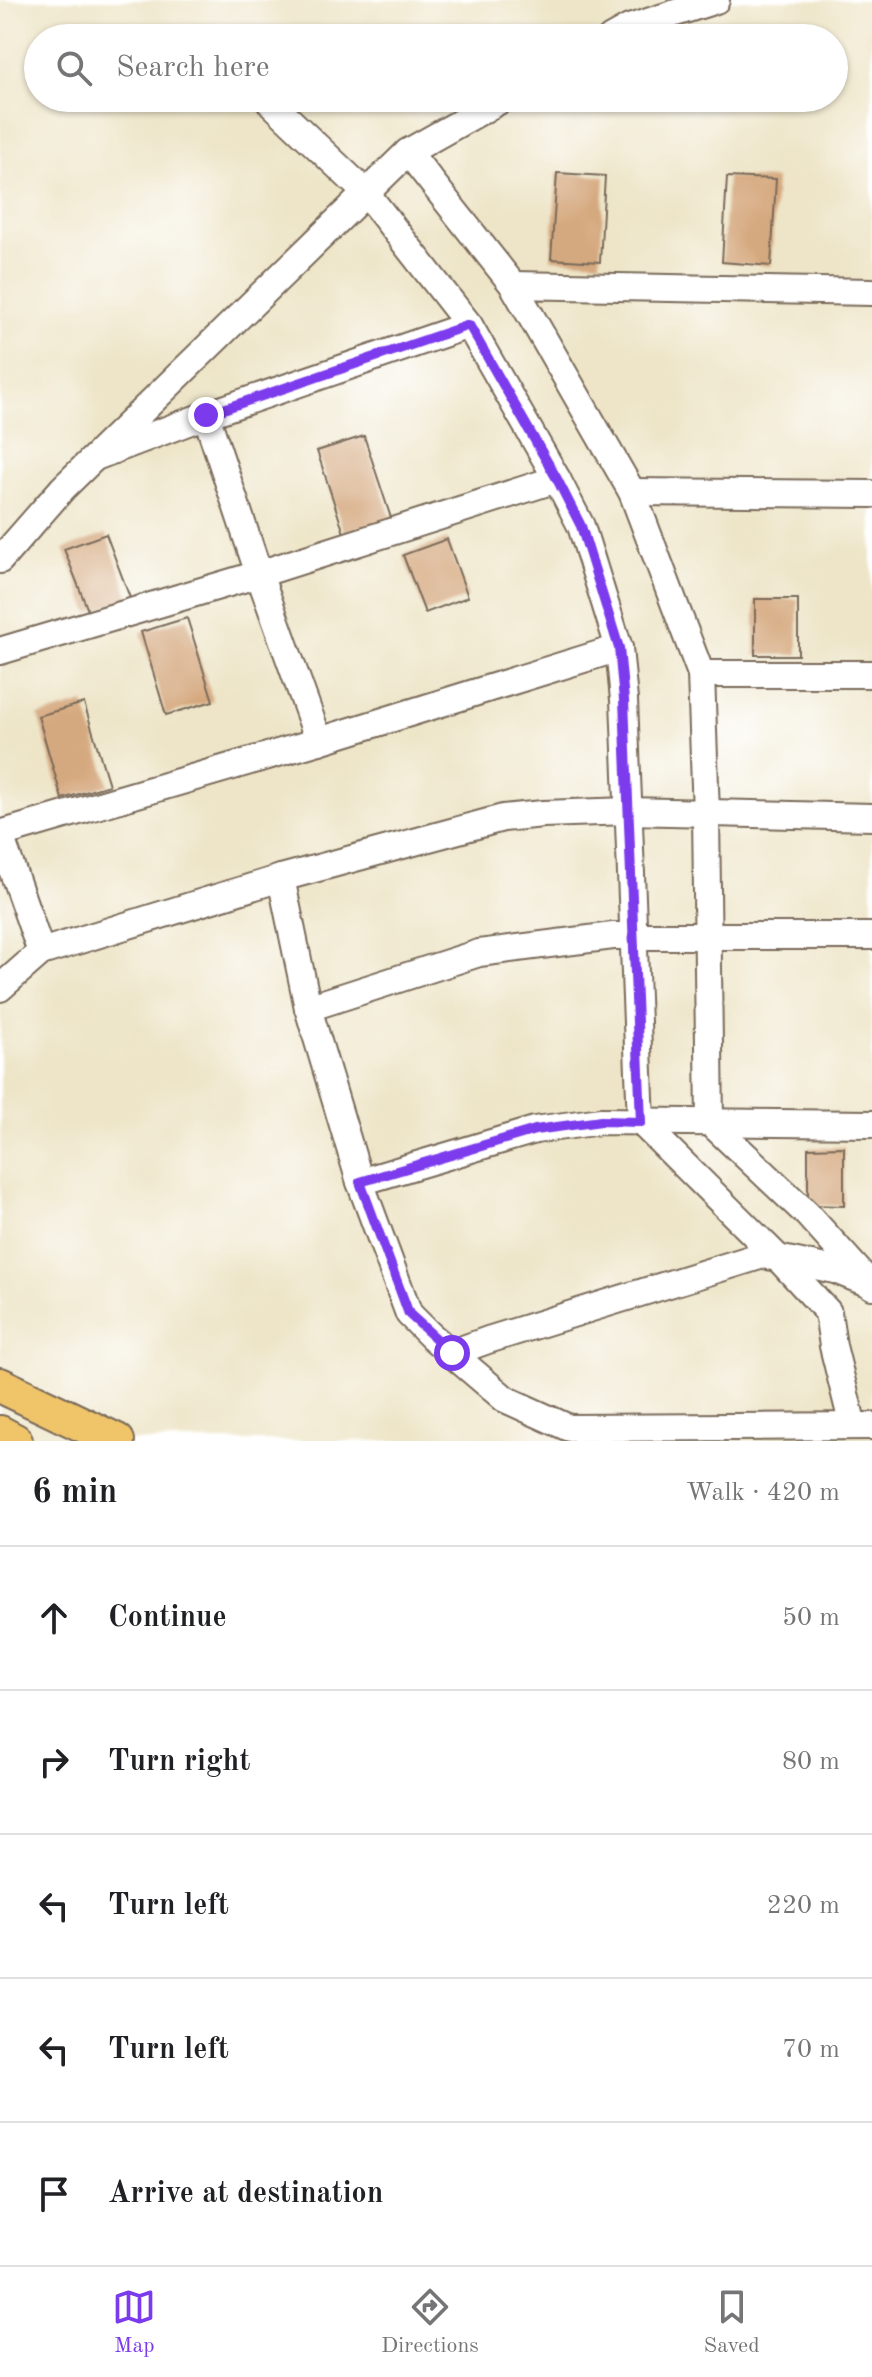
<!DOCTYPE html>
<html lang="en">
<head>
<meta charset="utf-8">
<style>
  body { margin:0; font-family:"Old Standard TT",serif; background:#f6f6f6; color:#202124 }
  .stop { position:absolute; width:24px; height:24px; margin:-18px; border:6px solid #7c3aed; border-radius:50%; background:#fff }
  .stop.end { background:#7c3aed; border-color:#fff; box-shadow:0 2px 8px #0008 }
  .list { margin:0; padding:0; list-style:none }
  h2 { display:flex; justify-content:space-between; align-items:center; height:104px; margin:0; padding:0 32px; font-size:34px }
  h2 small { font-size:26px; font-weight:400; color:#757577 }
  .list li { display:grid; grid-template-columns:52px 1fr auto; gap:24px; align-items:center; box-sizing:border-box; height:144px; padding:0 32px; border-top:2px solid #e0e0e0 }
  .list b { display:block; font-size:30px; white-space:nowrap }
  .list em { font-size:26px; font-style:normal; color:#757577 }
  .icon { flex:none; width:44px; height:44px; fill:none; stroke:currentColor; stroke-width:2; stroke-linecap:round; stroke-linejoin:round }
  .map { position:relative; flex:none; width:872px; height:1441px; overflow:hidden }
  .search { position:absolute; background:#fff; box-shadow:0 2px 6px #0004; left:24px; right:24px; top:24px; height:88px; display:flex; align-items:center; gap:20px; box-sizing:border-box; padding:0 28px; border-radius:44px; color:#757577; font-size:30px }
  .sheet { height:824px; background:#fff }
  nav { display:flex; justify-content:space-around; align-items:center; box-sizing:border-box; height:112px; border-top:2px solid #e0e0e0; background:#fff; font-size:22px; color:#757577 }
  nav a { display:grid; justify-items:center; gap:4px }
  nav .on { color:#7c3aed }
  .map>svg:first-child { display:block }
  .building { fill:#d5a97f }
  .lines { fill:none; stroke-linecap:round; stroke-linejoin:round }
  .minor-casing { stroke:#7a6b5a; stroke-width:30 }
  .major-casing { stroke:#7a6b5a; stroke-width:38 }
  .minor { stroke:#fff; stroke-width:26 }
  .major { stroke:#f0c469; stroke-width:34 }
  .route { stroke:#7c3aed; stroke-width:10 }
</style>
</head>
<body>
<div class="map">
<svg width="872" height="1441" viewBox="0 0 872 1441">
  <rect width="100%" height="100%" fill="#fff"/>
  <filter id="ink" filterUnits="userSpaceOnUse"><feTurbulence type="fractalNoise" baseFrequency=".0125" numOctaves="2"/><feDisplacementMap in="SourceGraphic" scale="16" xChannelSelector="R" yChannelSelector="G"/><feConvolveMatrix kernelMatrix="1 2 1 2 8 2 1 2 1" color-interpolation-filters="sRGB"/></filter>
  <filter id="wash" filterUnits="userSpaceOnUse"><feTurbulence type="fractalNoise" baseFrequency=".006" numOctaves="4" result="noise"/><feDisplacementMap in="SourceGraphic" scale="32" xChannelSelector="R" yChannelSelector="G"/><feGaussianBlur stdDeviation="1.8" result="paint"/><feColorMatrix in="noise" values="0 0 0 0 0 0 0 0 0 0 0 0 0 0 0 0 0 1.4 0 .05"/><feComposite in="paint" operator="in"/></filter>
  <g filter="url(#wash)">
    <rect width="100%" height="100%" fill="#eee5c8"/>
    <g id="blocks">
      <g class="building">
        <path d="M557,173L605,176L600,262L551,259Z"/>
        <path d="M727,177L776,179L771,266L722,262Z"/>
        <path d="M364,436L391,518L344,533L317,451Z"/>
        <path d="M106,534L130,598L89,613L64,549Z"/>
        <path d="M447,539L468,597L425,613L403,555Z"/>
        <rect x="755" y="599" width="43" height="56"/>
        <path d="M187,618L213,701L166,715L141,632Z"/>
        <path d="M84,703L109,785L62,799L38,716Z"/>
        <path d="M844,1147V1206L808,1205V1148Z"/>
      </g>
    </g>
  </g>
  <g filter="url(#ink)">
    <use href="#blocks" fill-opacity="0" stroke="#7a6b5a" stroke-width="2"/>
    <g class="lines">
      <g class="minor-casing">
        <g id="minor">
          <path d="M611,38L629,28L716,0"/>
          <path d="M266,98L366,193L469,325"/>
          <path d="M408,152L513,285"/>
          <path d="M872,292L513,285L632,492L701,674L706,814L710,1122L807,1214L872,1286"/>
          <path d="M206,415L259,574L319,741"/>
          <path d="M98,456L206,415L469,325L557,479L581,526L619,648L624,700L641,1122L779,1259L828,1312L833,1346L853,1426"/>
          <path d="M632,492L872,494"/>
          <path d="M0,560L63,488L408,152L504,98"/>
          <path d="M0,651L259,574L557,479"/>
          <path d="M701,674H872"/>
          <path d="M0,834L319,741L619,648"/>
          <path d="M0,835L41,952"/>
          <path d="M281,878L308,1008L360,1182L409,1314L430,1335L505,1399L569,1428L872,1426"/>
          <path d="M0,988L41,952L281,878L503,818L543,814L628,811L872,817"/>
          <path d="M308,1008L479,953L613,936H872"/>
          <path d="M360,1182L535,1130L601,1121L872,1124"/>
          <path d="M452,1353L488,1340L763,1255L835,1270L865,1282"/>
        </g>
      </g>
      <g class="major-casing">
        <g id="major">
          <path d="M0,1385L117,1441"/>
          <path d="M0,1433L15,1441"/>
        </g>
      </g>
      <use href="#minor" class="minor"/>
      <use href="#major" class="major"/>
    </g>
  </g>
  <g class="lines" filter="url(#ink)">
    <path class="route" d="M206,415L469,325L557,479L581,526L619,648L624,700L641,1122L601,1121L535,1130L360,1182L409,1314L452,1353"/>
  </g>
</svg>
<div class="stop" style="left:452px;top:1353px"></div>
<div class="stop end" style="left:206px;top:415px"></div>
<div class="search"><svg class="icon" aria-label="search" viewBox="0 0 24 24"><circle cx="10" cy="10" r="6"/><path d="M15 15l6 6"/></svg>Search here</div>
</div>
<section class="sheet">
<h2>6 min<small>Walk · 420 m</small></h2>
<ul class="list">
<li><svg class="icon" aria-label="ahead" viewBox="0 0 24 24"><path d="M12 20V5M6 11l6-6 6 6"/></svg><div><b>Continue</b></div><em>50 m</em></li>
<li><svg class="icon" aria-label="right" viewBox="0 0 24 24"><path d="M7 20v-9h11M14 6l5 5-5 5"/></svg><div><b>Turn right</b></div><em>80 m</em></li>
<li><svg class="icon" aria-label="left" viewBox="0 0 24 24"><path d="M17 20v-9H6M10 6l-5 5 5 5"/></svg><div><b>Turn left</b></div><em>220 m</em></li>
<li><svg class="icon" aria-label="left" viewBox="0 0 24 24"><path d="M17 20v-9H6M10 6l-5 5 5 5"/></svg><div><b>Turn left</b></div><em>70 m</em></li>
<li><svg class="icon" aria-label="arrive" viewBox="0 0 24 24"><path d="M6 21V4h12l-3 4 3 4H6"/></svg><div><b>Arrive at destination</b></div></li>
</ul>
</section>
<nav>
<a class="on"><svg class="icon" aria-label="map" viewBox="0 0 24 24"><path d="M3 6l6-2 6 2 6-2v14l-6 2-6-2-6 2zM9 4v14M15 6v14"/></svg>Map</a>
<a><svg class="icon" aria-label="directions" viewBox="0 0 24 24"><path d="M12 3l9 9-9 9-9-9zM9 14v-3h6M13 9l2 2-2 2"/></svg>Directions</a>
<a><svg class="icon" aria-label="saved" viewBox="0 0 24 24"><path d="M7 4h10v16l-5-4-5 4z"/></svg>Saved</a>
</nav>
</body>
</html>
